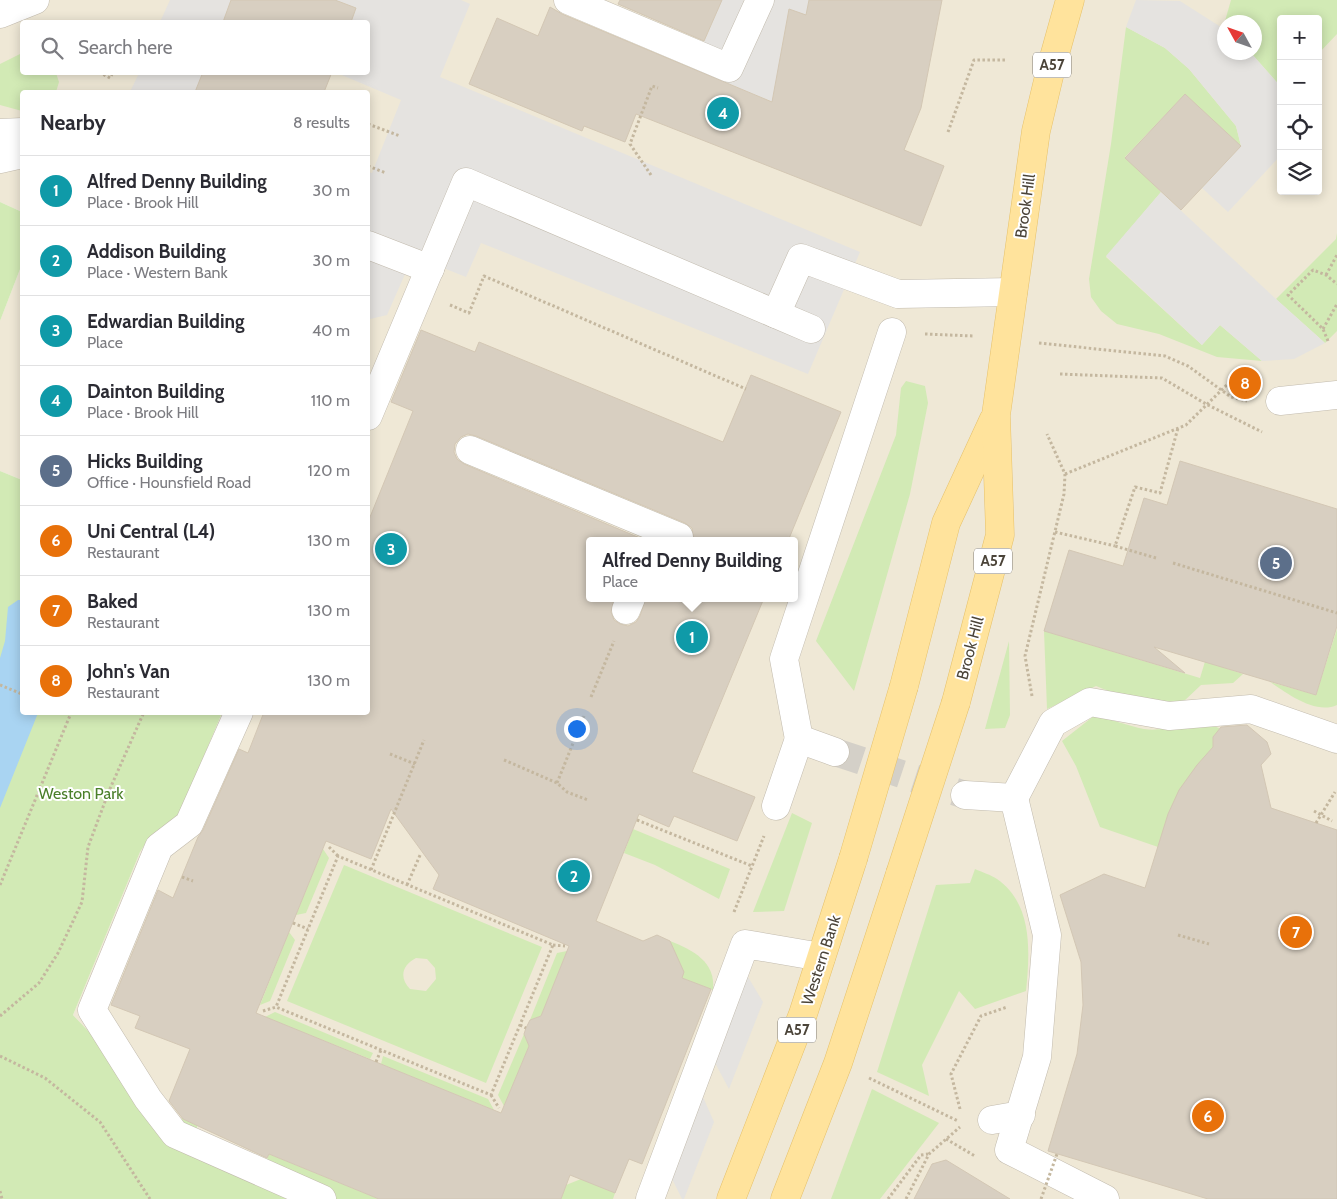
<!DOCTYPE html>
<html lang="en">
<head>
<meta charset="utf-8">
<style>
  body { margin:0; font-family:Cabin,sans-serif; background:#f2f2f3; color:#2b2b33 }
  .controls { position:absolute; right:15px; top:15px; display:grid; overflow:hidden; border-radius:5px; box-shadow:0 2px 12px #0003 }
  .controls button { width:45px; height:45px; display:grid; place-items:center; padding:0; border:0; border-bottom:1px solid #e1e1e2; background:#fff; color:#2b2b33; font:25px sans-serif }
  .compass { position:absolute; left:1217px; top:15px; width:45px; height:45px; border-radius:50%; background:#fff; box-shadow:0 2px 12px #0003; rotate:310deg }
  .you { position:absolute; left:576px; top:728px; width:18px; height:18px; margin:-12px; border:4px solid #fff; border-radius:50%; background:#1a73e8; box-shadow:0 0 0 8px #1a73e833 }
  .badge { display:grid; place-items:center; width:32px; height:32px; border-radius:50%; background:#0b8043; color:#fff; font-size:16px; font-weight:700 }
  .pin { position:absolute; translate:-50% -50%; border:2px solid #fff; box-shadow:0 1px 5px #0006 }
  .popup { position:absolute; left:586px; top:537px; width:212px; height:65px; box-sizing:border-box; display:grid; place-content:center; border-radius:5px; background:#fff; filter:drop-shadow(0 1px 4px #0005); font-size:16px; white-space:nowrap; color:#7c7c81 }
  .popup b { font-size:19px; color:#2b2b33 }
  .popup::after { content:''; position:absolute; left:50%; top:100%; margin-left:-10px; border:10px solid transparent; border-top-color:#fff }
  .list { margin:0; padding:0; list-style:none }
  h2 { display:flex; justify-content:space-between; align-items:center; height:65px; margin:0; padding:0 20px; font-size:21px }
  h2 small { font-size:16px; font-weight:400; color:#7c7c81 }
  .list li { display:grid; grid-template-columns:32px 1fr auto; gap:15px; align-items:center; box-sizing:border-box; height:70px; padding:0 20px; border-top:1px solid #e1e1e2 }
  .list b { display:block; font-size:19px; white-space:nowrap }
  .list p { margin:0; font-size:16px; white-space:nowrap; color:#7c7c81 }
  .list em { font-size:16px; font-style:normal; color:#7c7c81 }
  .icon { flex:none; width:28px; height:28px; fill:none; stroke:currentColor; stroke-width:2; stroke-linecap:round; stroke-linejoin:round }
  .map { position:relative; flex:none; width:1337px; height:1199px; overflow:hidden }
  .search { position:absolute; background:#fff; box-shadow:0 2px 12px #0003; left:20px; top:20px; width:350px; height:55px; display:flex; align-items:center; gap:12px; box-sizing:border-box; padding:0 18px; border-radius:5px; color:#7c7c81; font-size:19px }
  .panel { position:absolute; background:#fff; box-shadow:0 2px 12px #0003; left:20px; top:90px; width:350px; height:625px; border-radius:5px }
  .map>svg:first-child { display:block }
  .education { fill:#efe8d6; fill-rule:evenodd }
  .green { fill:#d2eab5; fill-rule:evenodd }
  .parking { fill:#e5e3e0 }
  .water { fill:#a9d4f2 }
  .building { fill:#d8cfc1; stroke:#d3c7b4; fill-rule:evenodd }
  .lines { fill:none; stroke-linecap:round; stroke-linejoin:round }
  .minor-tunnel { stroke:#d4d0c8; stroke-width:28; stroke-dasharray:28 14; stroke-linecap:butt }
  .minor-casing { stroke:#c2bbae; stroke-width:29 }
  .major-casing { stroke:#e6c16a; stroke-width:29 }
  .path { stroke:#c4b79f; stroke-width:3; stroke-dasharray:2.5 2.5; stroke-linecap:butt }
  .minor { stroke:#fff; stroke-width:28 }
  .major { stroke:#ffe39c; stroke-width:28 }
  .major-bridge-casing { stroke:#e6c16a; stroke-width:29; stroke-linecap:butt }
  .path-bridge { stroke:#c4b79f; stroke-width:3; stroke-dasharray:2.5 2.5; stroke-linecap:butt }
  .major-bridge { stroke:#ffe39c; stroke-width:28 }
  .labels { text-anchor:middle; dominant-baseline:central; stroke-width:4; stroke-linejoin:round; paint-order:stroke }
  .shield { fill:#fff; stroke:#817c74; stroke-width:1 }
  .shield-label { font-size:15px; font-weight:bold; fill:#4b4439 }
  .street-label { font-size:16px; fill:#4b4439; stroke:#fff }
  .park-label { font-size:16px; fill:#4a7f2a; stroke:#fff }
</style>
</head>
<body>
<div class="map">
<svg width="1337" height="1199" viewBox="0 0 1337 1199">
  <rect width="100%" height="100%" fill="#f6f3ec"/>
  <g class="education">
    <path d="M35,0H1337V1199H379L269,1154L265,1164L194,1136L198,1126L165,1112L73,1015L140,852L149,838L180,813L222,713L368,712V92H22V212L0,202V14ZM1281,19H1318V191H1281ZM22,22H368V72H22ZM1224,22H1254V52H1224ZM590,541H794V598H590Z"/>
    <path d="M22,264V480L0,471V321Z"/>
  </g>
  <g class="green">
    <path d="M1231,0H1337V34L1318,54V19H1281V87L1251,53L1254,52V22H1224V29L1223,28Z"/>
    <path d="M1126,27L1165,48L1189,69L1236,126L1241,146L1185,94L1125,157L1161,192L1106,257L1202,345L1220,325L1262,361L1217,357L1159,334L1117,324L1101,311L1091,297L1089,279L1111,144Z"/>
    <path d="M20,54L22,55V72L56,73L59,82L56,92H22V111L0,105V64Z"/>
    <path d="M0,202L22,212V264L0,321Z"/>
    <path d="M1337,233V331L1325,343L1276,299L1336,239Z"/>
    <path d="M906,381L925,386L928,403L910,494L854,691L816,641L896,435L901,388Z"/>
    <path d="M0,471L22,480V712L222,713L180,813L149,838L140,852L73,1015L165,1112L198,1125L194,1136L265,1164L269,1154L379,1199H0Z"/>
    <path d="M1225,596L1222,667L1243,674L1233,683L1201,685L1183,702L1143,705L1096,686L1047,709L1044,631L1200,678Z"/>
    <path d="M1337,629V705C1315,715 1287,693 1270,682L1316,695Z"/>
    <path d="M1009,641L1010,715L1005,728L985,729Z"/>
    <path d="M1095,715C1111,719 1128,726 1144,729C1170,733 1196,716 1221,729L1213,737L1214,746C1186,776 1170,807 1158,847L1100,827L1076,766L1062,741Z"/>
    <path d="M792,813L812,823L784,911L753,912Z"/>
    <path d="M633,829L730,869L719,899L655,865L624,853Z"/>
    <path d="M323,849L329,858L306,913L296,915Z"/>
    <path d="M344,865L542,947L486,1083L287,1001ZM416,958L427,959L435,968L436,979L426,991L410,989C399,978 402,965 416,958Z"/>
    <path d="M975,869C982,872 991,875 997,879C1033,904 1030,952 1026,991L975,1009L959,991L922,1065L929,1096L877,1072L936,885L970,883Z"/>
    <path d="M289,932L295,940L270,1001L260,1005Z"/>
    <path d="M670,941C693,950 716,962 713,990L682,978Z"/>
    <path d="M567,951L541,1016L530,1020L557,953Z"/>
    <path d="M275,1012L373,1053L370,1059L265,1017Z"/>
    <path d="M524,1034L529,1046L504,1106L498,1095Z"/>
    <path d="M383,1056L488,1099L494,1110L381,1064Z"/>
    <path d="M872,1089L939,1123L880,1199H831Z"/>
    <path d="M581,1179L615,1193L613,1199H561L566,1185Z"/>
  </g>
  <g class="parking">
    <path d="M170,0H231L223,22H160Z"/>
    <path d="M335,0H461L470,4L440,77L860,252L808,374L481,243L466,277L413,256L387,315L370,319L368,324V172L372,173L401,100L337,73L368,72V22H351L356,8Z"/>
    <path d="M722,0H809L806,15L789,9L781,51L801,58L834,127L692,69Z"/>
    <path d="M1136,0L1180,1L1224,29V52L1251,53L1281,87V137L1278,140L1281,143V155L1228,212L1202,188L1241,146L1236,126L1189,69L1165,48L1126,27Z"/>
    <path d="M139,73H203L195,92H130Z"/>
    <path d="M1161,192L1276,299L1325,343L1294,359L1262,361L1220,325L1202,345L1106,256Z"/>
    <path d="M748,977L763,1002L729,1089L714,1061Z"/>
    <path d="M703,1097L714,1122L684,1199H682L671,1177Z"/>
  </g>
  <path class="water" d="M18,600H22V712L38,713L0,808V658L5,641L8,607Z"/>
  <g class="building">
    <path d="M231,0H335L356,8L351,22H223Z"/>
    <path d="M620,0H722L704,41L618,4Z"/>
    <path d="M809,0H942L921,108L904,150L944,166L921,226L636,114L625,142L584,126L582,131L469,84L497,18L538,36L550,7L562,14L772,102L789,9L806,15Z"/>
    <path d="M203,72H332L324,92H195Z"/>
    <path d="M1185,94L1241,146L1181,210L1125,158Z"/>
    <path d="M421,330L475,352L479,342L723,442L751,375L841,412L788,541H694L692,528L685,523L476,436L468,434L461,437L455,444L454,452L457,459L464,464L647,541H590V598H614L611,612L614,620L620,624L628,626L636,622L640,616L646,598H764L692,772L755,797L737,841L674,816L669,827L639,814L596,921L643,941L657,935L670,941L684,972L682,978L711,989L642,1164L629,1159L615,1193L570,1175L561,1199H379L269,1154L267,1158L183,1119L169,1101L190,1049L135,1028L140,1016L111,1005L158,890L173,898L198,837L203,830L239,749L248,753L264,712H368V522L413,411L391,402ZM391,809L439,875L433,889L569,946L541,1016L530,1020L526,1028L524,1034L529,1046L501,1113L256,1013L326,841L371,859Z"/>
    <path d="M1180,461L1337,509V626L1316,695L1154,647L1185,673L1044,631L1069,550L1123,566L1144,498L1167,505Z"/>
    <path d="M1247,725L1267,742L1271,754L1261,765L1271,808L1337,830V1199H1208L1048,1151L1077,1054L1083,1005L1081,962L1060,895L1104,874L1145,888L1168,814L1179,790L1197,765L1213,747V737L1221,727Z"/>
    <path d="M946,1160L1010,1199H914L932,1164Z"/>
  </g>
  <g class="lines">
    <path class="minor-tunnel" d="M835,752L965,795"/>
    <g class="minor-casing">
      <g id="minor">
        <path d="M568,0L729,68L760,0"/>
        <path d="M0,14L35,0"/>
        <path d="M0,133L22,132"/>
        <path d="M0,159L22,154"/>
        <path d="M368,245L430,269"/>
        <path d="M776,314L801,258L898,294L1013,292"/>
        <path d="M1280,401L1337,395"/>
        <path d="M368,416L466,182L811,329"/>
        <path d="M470,450L679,537"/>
        <path d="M626,610L631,598"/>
        <path d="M239,712L189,824L159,847L92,1010L148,1099L175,1134L322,1199"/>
        <path d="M835,752L799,739L784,659L892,332"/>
        <path d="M965,795L1014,798L1053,723L1090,702L1169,716L1251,709L1337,739"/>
        <path d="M1014,798L1047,935L1037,1057L1009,1150L1105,1199"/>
        <path d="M776,806L799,739"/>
        <path d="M992,1120L1021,1115"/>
        <path d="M650,1199L745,944L821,957"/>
      </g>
    </g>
    <g class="major-casing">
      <g id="major">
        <path d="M904,686L946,523L993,421"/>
        <path d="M956,702L1000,535L996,415L1036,131L1051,68L1070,0"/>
        <path d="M731,1199L803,1014L853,859"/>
        <path d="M785,1199L838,1063L900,874"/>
      </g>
    </g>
    <g class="path">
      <path d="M99,72L110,78L113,72"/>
      <path d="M368,124L400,136"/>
      <path d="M948,132L974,60H1005"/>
      <path d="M368,166L386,173"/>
      <path d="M651,175L630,144L652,86L658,88"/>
      <path d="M1326,275L1337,255"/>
      <path d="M450,305L469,313L484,276L746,389"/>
      <path d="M1323,329L1337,304"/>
      <path d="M925,334L973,336"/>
      <path d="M1328,341L1323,329L1288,295L1313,270L1326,275L1337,284"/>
      <path d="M1039,343L1165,356L1188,366L1231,397L1247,401"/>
      <path d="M1060,374L1162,378L1206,404L1262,432"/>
      <path d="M1065,474L1186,425L1243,369L1255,379"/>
      <path d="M1055,532L1115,546"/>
      <path d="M1156,558L1115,546L1135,487L1160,493L1178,428"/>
      <path d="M1173,563L1337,613"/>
      <path d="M0,685L22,694"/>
      <path d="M1032,696L1025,656L1064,494L1065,474L1047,434"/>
      <path d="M591,697L614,641"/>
      <path d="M390,754L415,764"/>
      <path d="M504,760L557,783L567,792L588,800"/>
      <path d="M557,783L584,716"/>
      <path d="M637,820L752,866"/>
      <path d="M1316,823L1335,792"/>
      <path d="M329,847L338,856"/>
      <path d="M371,870L424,740"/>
      <path d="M182,877L193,881"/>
      <path d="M0,885L71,713"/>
      <path d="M407,885L421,853"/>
      <path d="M734,912L764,836"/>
      <path d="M293,923L308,929"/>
      <path d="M1178,935L1209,944"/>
      <path d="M553,945L565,946"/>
      <path d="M263,1011L276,1007L491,1095L553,945L338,856L276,1007"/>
      <path d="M0,1016L39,983L58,953L82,902L88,847L109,791L144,712"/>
      <path d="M520,1025L526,1028"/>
      <path d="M0,1056L45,1078L100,1122L150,1199"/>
      <path d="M376,1062L381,1050"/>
      <path d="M869,1078L958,1121"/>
      <path d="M491,1095L499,1108"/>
      <path d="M960,1109L951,1074L981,1016L1007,1007"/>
      <path d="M946,1139L975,1156"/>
      <path d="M0,1191L2,1199"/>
      <path d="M888,1199L921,1155L928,1154"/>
      <path d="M906,1199L929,1154L960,1127"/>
    </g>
    <use href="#minor" class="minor"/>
    <use href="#major" class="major"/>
    <g class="major-bridge-casing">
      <g id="major-bridge">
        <path d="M853,859L904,686"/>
        <path d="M900,874L956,702"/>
      </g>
    </g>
    <g class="path-bridge">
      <path d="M1314,811L1332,821"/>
      <path d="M1041,1199L1057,1154"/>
    </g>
    <use href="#major-bridge" class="major-bridge"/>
  </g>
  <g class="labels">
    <g class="shield">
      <rect x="1033" y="52.5" width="38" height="25" rx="4"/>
      <rect x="974" y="548.5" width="38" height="25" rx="4"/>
      <rect x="778" y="1017.5" width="38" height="25" rx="4"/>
    </g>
    <g class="shield-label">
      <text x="1052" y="65">A57</text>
      <text x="993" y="561">A57</text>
      <text x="797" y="1030">A57</text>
    </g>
    <g class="street-label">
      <text transform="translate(1025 206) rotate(-82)">Brook Hill</text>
      <text transform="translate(970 648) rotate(-75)">Brook Hill</text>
      <text transform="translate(821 960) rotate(-72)">Western Bank</text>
    </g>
    <g class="park-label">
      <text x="81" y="793">Weston Park</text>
    </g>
  </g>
</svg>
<div class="controls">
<button>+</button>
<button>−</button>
<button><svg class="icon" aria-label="locate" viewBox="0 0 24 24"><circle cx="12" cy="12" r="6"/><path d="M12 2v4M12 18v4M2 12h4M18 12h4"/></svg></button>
<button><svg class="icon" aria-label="layers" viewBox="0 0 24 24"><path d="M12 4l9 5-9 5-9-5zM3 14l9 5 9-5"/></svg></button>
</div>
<svg class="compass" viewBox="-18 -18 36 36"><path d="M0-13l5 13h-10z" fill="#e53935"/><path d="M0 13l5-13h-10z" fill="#7c7c81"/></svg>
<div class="you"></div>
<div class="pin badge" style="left:692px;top:637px;background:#0f9aa8">1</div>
<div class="popup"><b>Alfred Denny Building</b>Place</div>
<div class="pin badge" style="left:574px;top:876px;background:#0f9aa8">2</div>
<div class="pin badge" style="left:391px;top:549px;background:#0f9aa8">3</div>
<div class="pin badge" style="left:723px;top:113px;background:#0f9aa8">4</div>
<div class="pin badge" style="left:1276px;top:563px;background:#5c6f8a">5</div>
<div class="pin badge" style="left:1208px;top:1116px;background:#e8710a">6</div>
<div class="pin badge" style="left:1296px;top:932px;background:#e8710a">7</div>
<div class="pin badge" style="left:1245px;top:383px;background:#e8710a">8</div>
<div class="search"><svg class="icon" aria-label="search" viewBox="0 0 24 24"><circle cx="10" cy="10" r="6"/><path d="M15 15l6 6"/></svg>Search here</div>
<section class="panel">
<h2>Nearby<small>8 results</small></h2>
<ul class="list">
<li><span class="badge" style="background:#0f9aa8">1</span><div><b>Alfred Denny Building</b><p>Place · Brook Hill</p></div><em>30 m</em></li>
<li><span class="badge" style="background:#0f9aa8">2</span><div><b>Addison Building</b><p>Place · Western Bank</p></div><em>30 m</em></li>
<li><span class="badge" style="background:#0f9aa8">3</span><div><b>Edwardian Building</b><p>Place</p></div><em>40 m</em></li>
<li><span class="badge" style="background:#0f9aa8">4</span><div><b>Dainton Building</b><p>Place · Brook Hill</p></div><em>110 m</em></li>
<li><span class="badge" style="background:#5c6f8a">5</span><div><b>Hicks Building</b><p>Office · Hounsfield Road</p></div><em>120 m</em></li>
<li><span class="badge" style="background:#e8710a">6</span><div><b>Uni Central (L4)</b><p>Restaurant</p></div><em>130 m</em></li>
<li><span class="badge" style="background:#e8710a">7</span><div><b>Baked</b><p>Restaurant</p></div><em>130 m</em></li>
<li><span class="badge" style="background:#e8710a">8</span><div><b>John's Van</b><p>Restaurant</p></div><em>130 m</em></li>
</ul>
</section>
</div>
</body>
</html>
